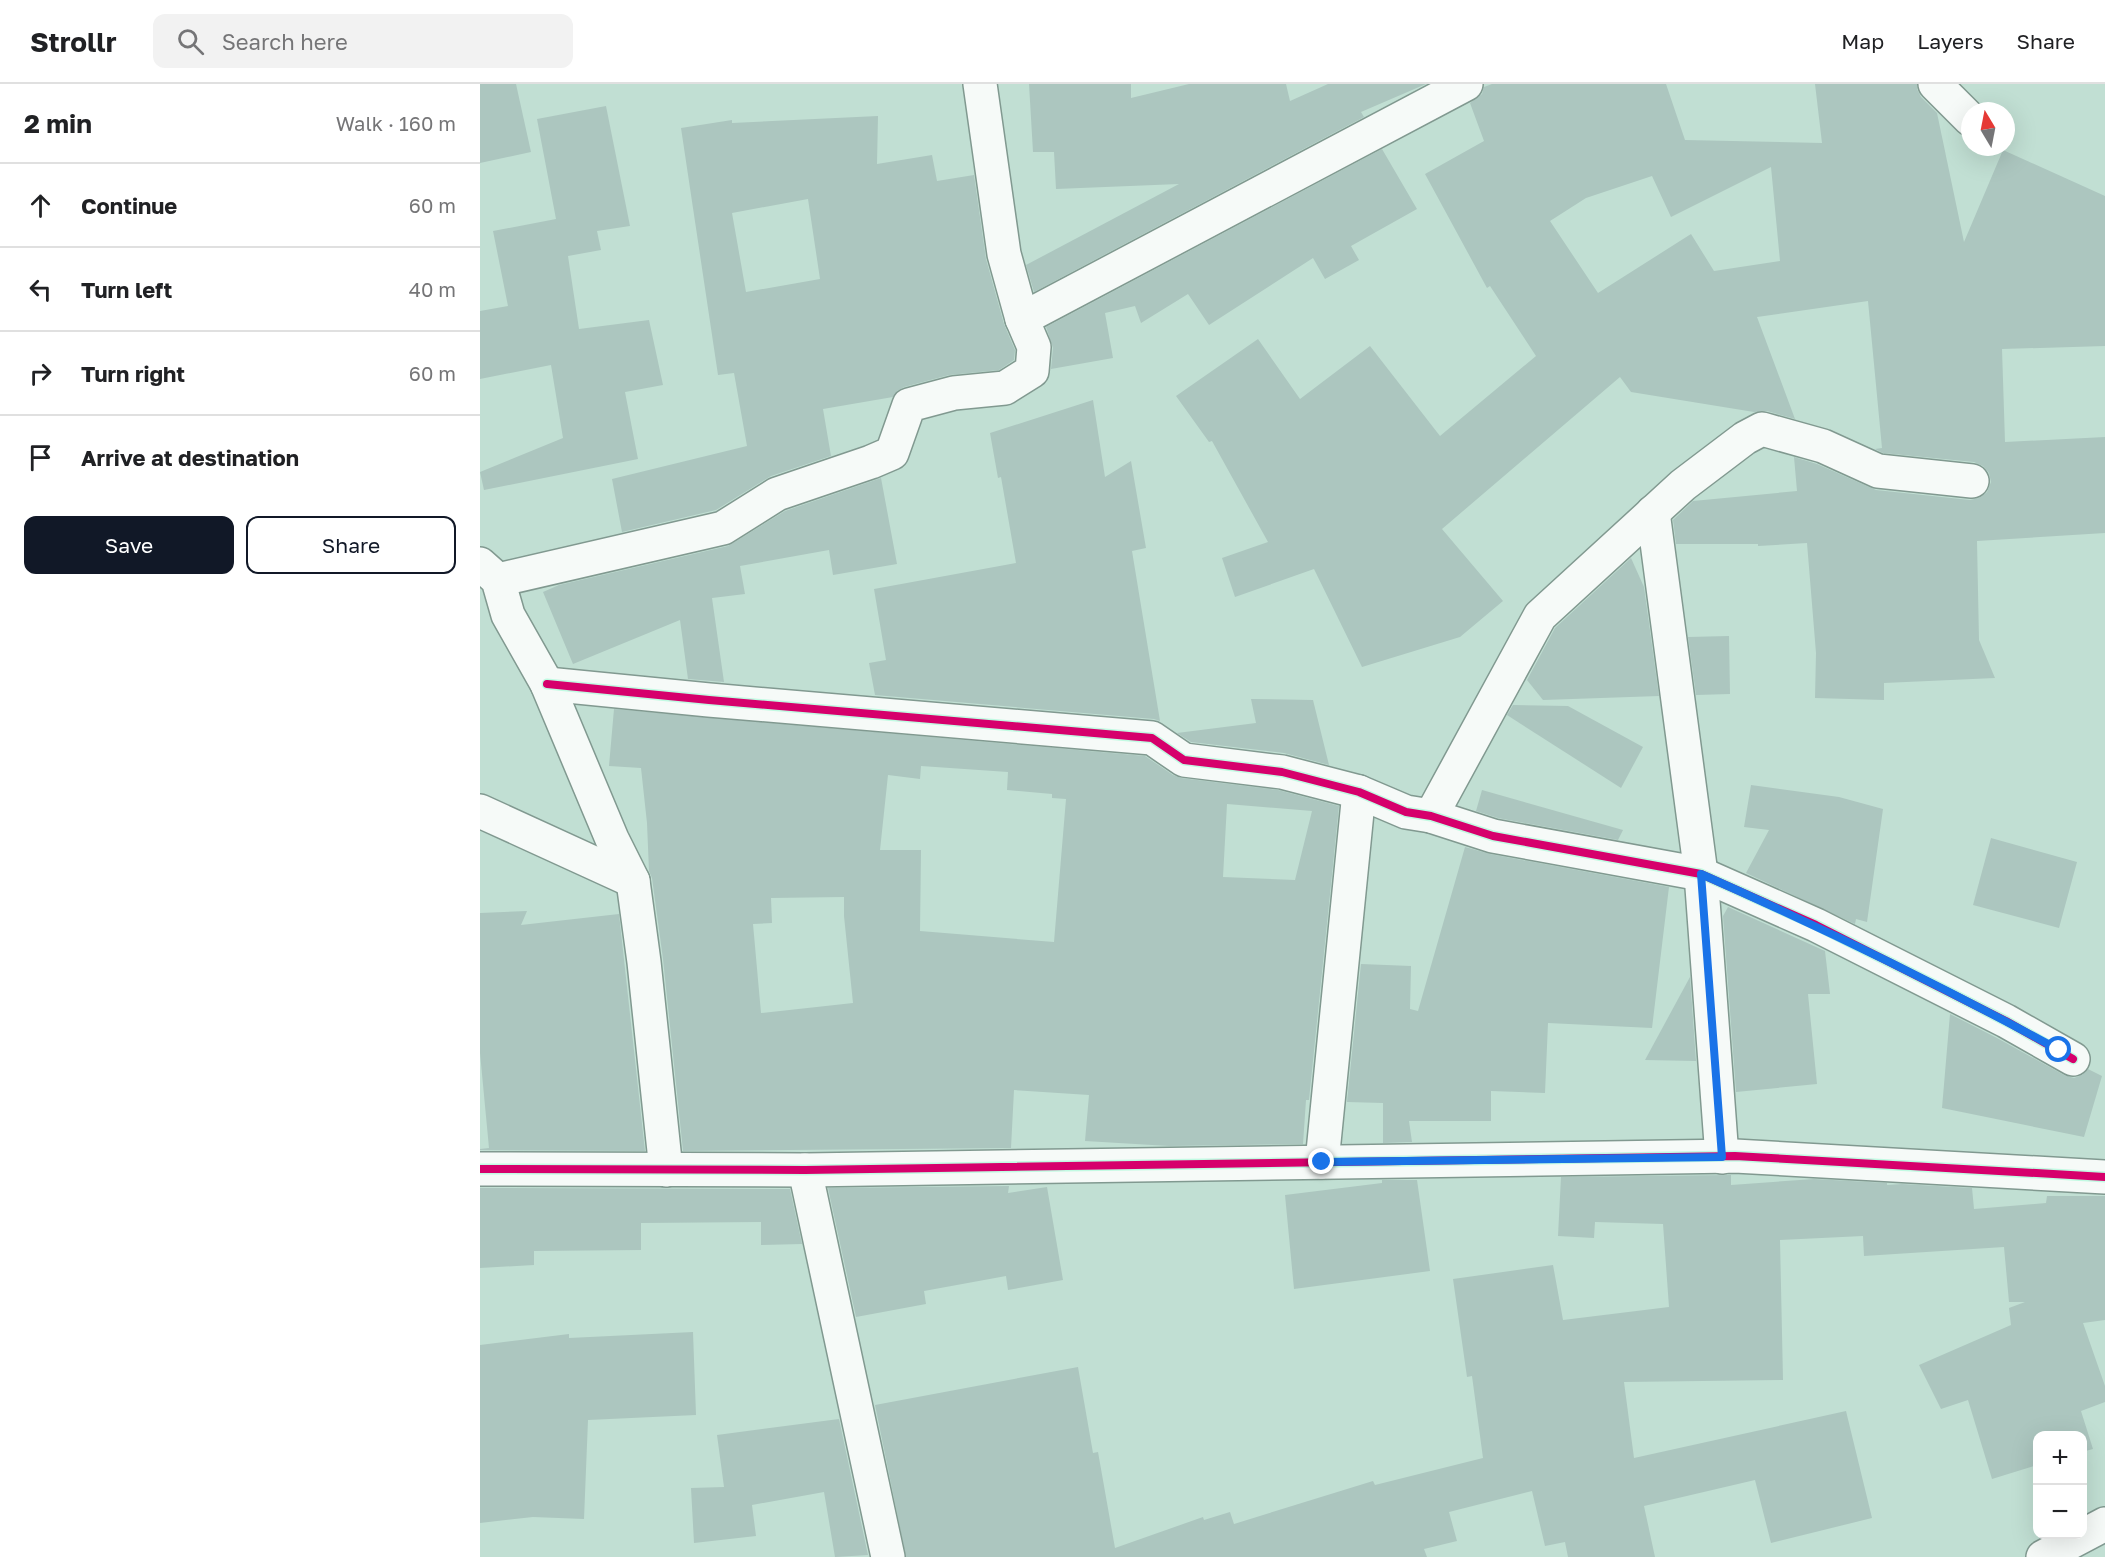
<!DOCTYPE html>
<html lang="en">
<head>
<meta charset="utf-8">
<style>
  body { margin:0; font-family:"Golos Text",sans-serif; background:#f2f2f2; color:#202124 }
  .controls { position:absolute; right:18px; bottom:18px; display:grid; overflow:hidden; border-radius:12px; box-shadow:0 6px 24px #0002 }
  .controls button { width:54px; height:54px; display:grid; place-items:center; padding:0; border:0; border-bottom:2px solid #e0e0e0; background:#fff; color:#202124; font:30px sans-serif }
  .compass { position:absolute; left:1481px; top:18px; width:54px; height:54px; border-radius:50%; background:#fff; box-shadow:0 6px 24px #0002; rotate:350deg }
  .stop { position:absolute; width:18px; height:18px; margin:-14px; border:4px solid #1a73e8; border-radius:50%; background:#fff }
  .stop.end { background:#1a73e8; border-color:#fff; box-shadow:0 2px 6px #0008 }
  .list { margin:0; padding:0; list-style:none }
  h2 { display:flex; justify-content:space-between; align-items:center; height:78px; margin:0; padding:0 24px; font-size:26px }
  h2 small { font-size:20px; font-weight:400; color:#757577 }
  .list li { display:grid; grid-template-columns:39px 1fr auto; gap:18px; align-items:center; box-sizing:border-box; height:84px; padding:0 24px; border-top:2px solid #e0e0e0 }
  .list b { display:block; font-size:22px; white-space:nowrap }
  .list em { font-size:20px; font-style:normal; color:#757577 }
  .actions { display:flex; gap:12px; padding:18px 24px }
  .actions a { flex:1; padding:14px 0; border:2px solid #111827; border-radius:12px; text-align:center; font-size:21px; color:#111827 }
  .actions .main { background:#111827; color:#fff }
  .icon { flex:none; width:33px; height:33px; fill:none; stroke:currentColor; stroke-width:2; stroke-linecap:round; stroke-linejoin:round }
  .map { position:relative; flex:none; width:1625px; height:1473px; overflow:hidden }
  header { display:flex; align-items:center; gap:36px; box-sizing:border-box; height:84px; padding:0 30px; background:#fff; border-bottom:2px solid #e0e0e0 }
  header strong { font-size:28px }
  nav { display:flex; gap:33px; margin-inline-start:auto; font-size:21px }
  .search { width:420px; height:54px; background:#f2f2f2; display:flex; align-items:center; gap:15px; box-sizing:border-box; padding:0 21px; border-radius:12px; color:#757577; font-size:22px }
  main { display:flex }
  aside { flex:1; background:#fff }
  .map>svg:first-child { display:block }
  .building { fill:#acc6bf; fill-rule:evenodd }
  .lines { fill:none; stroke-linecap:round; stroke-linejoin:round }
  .minor-casing { stroke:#819990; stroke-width:36 }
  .tertiary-casing { stroke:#819990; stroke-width:36 }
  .minor { stroke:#f6faf8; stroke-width:33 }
  .tertiary { stroke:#f6faf8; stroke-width:33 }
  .cycleway-casing { stroke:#c1fae2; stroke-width:11 }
  .cycleway { stroke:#d6006c; stroke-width:8 }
  .route { stroke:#1a73e8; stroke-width:8 }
</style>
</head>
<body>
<header>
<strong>Strollr</strong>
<div class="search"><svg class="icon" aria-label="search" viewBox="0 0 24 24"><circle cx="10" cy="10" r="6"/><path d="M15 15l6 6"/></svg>Search here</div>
<nav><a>Map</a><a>Layers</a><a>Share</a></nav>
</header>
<main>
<aside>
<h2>2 min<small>Walk · 160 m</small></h2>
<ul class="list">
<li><svg class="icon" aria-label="ahead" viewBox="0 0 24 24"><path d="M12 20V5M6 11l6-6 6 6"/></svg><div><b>Continue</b></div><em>60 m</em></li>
<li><svg class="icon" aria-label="left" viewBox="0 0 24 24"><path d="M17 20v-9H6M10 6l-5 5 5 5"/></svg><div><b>Turn left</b></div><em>40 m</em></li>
<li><svg class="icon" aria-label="right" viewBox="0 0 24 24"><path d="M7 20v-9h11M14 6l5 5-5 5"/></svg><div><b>Turn right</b></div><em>60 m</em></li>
<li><svg class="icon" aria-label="arrive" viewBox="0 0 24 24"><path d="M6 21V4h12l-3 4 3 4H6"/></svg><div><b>Arrive at destination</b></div></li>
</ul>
<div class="actions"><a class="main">Save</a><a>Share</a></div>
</aside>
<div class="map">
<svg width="1625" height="1473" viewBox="0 0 1625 1473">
  <rect width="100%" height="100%" fill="#c1dfd3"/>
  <g class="building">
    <path d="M0,0H36L51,68L0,79Z"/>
    <path d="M549,0H651V14L709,0H806L810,17L848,0H946L881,28L884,33L554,208L546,181L699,100L576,105L574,68H553Z"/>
    <path d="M1012,0H1186L1205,56L1342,59L1335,0H1437V5L1441,13L1457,29L1484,158L1523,66L1625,112V262L1522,265L1525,358L1625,353V449L1497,457L1499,556L1515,594L1404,599V616L1335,614L1336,569L1327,459L1278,462V460H1196L1193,436L1213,417L1317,407L1314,373L1337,380L1396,406L1490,416L1499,414L1507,408L1511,398L1509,389L1503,382L1494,378L1403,369L1395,365L1402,364L1388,217L1277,233L1315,335L1287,327L1274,328L1151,308L1140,293L962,445L1023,517L980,553L882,583L834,485L755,513L742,474L788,458L732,357L729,358L696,312L778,255L820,315L890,262L960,352L1056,272L1010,202L1007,204L945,90L1004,57L990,19L1002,10L1004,3ZM1291,83L1300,177L1234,187L1211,150L1118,209L1070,137L1106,114L1172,92L1191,133Z"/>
    <path d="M126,22L150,142L117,147L121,166L88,172L99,245L169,236L183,301L145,308L158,375L4,406L0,388L83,354L71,281L0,295V227L28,222L13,147L76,135L57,35Z"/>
    <path d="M398,32L397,80L452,71L457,97L494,91L506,175L524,240L535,266L534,276L519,286L469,291L424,303L417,307L413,313L343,325L351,372L291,392L236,426L142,448L132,395L267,362L254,289L238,291L201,44L252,36V39ZM328,115L340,195L266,208L252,129Z"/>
    <path d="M902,65L937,125L871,162L879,176L845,195L833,174L729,241L708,210L661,239L655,222L625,229L633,274L571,285L573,264L566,243Z"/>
    <path d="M613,316L625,393L651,377L666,464L652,467L680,637L674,635L395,611L389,579L406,576L394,505L536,479L521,393L518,394L510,349Z"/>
    <path d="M401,394L417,480L353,491L349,466L260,482L265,510L232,514L244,598L208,595L200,536L93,580L63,508L79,501L248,462L305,427Z"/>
    <path d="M1151,474L1164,503L1179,612L1063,616L1047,596L1075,544Z"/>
    <path d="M1249,552L1250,610L1216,611L1208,553Z"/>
    <path d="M771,615L833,616L849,681L804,669L711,658L697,649L776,639Z"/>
    <path d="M1033,621L1088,622L1163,663L1141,704L1027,631Z"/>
    <path d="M134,625L665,672L693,691L701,694L798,706L859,722L829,1016H826L823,1060L689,1062L605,1057L609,1011L534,1006L531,1064L203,1067L183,875L172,794L169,787L167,739L161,684L129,682ZM441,682L528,688L527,706L572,710V714L586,715L574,858L440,847L441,766H400L408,691L440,695ZM747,720L832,727L815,796L743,793ZM364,813V832L373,919L281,929L273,840L292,839L291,814Z"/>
    <path d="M1271,701L1359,713L1403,725L1387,838L1376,835L1375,840L1266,789L1289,746L1264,743Z"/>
    <path d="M1002,706L1143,746L1138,756L1018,734L996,727Z"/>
    <path d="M1511,754L1597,778L1579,844L1493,821Z"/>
    <path d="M985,763L1010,770L1189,803L1172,944L1068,939L1065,1009L1011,1007V1037H929L932,1058L903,1059V1019L867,1018L881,880L931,882L930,925L938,927Z"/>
    <path d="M1248,823L1345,867L1350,910H1328L1337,1000L1256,1008L1243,832Z"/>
    <path d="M47,827L41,841L139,830L165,1067L0,1066V1065L9,1064L0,969V829Z"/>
    <path d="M1210,893L1216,977L1165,976Z"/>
    <path d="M1470,930L1517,954L1584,991L1594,994L1602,991L1608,985L1622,992L1604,1053L1462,1024Z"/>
    <path d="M1251,1091V1101L1334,1095L1407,1099V1101L1422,1100L1492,1104L1494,1125L1566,1119L1567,1112H1625V1236L1603,1239L1625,1302V1318L1601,1327L1613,1365L1602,1368V1352H1557V1381L1512,1395L1488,1316L1461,1325L1439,1281L1531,1241L1529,1224L1545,1218H1529L1524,1163L1384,1172L1383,1152L1300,1156L1303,1296L1144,1298L1154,1374L1366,1327L1392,1434L1291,1459L1275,1396L1164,1422L1175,1473H1088L1085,1458L1065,1462L1052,1407L969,1428L977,1457L944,1465L947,1473H426L395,1321L598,1283L613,1369L618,1368L635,1464L723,1433L724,1436L750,1428L754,1440L893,1397L895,1401L1003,1374L992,1292L987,1293L973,1195L1073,1181L1083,1236L1189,1223L1183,1140L1115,1138L1114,1154L1078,1152L1081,1093Z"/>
    <path d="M902,1096H937L950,1187L814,1205L805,1111L902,1099Z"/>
    <path d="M529,1102L528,1109L567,1103L583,1196L528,1206L526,1192L444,1207L446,1220L376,1233L348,1104Z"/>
    <path d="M0,1104L310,1105L322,1160L281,1161V1138L161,1139V1166L54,1167V1181L0,1184Z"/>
    <path d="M213,1248L216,1331L108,1336L104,1435L53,1433L0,1439V1261L89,1250V1254Z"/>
    <path d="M359,1335L388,1471L355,1473L344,1408L272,1421L276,1452L214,1459L211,1404L244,1403L237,1351Z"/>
  </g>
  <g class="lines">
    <g class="minor-casing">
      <g id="minor">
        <path d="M1455,0L1490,35"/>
        <path d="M542,235L986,0"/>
        <path d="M1173,428L1221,790L1242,1073"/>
        <path d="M0,480L18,496L28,531L67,600L132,755L153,797L164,878L186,1086"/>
        <path d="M18,496L243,444L297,410L391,378L412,369L429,321L474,309L525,304L552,287L554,263L542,235L524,170L500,0"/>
        <path d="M67,600L229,616L672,654L704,676L802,688L879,708L926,728L951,732L1013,752L1221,790L1336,841L1526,937L1593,975"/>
        <path d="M0,727L153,797"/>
        <path d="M951,732L1060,532L1203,401L1265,354L1282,345L1343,362L1398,387L1492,397"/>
        <path d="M842,1078L879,708"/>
        <path d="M0,1085L325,1086L1255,1072L1625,1093"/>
        <path d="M325,1086L408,1473"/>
      </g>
    </g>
    <g class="tertiary-casing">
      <path id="tertiary" d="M1563,1473L1625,1440"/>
    </g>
    <use href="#minor" class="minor"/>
    <use href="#tertiary" class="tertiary"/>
    <g class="cycleway-casing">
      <g id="cycleway">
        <path d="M67,600L229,616L672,654L704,676L802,688L879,708L926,728L951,732L1013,752L1221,790L1336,841L1526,937L1593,975"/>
        <path d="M0,1085L325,1086L1255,1072L1625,1093"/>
      </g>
    </g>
    <use href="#cycleway" class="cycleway"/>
  </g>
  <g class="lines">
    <path class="route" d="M842,1078L1242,1073L1221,790C1343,844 1462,902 1579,966"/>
  </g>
</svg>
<div class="controls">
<button>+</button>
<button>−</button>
</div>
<svg class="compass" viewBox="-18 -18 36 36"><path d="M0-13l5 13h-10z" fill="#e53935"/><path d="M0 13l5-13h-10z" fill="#757577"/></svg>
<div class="stop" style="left:1579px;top:966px"></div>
<div class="stop end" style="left:842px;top:1078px"></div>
</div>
</main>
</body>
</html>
